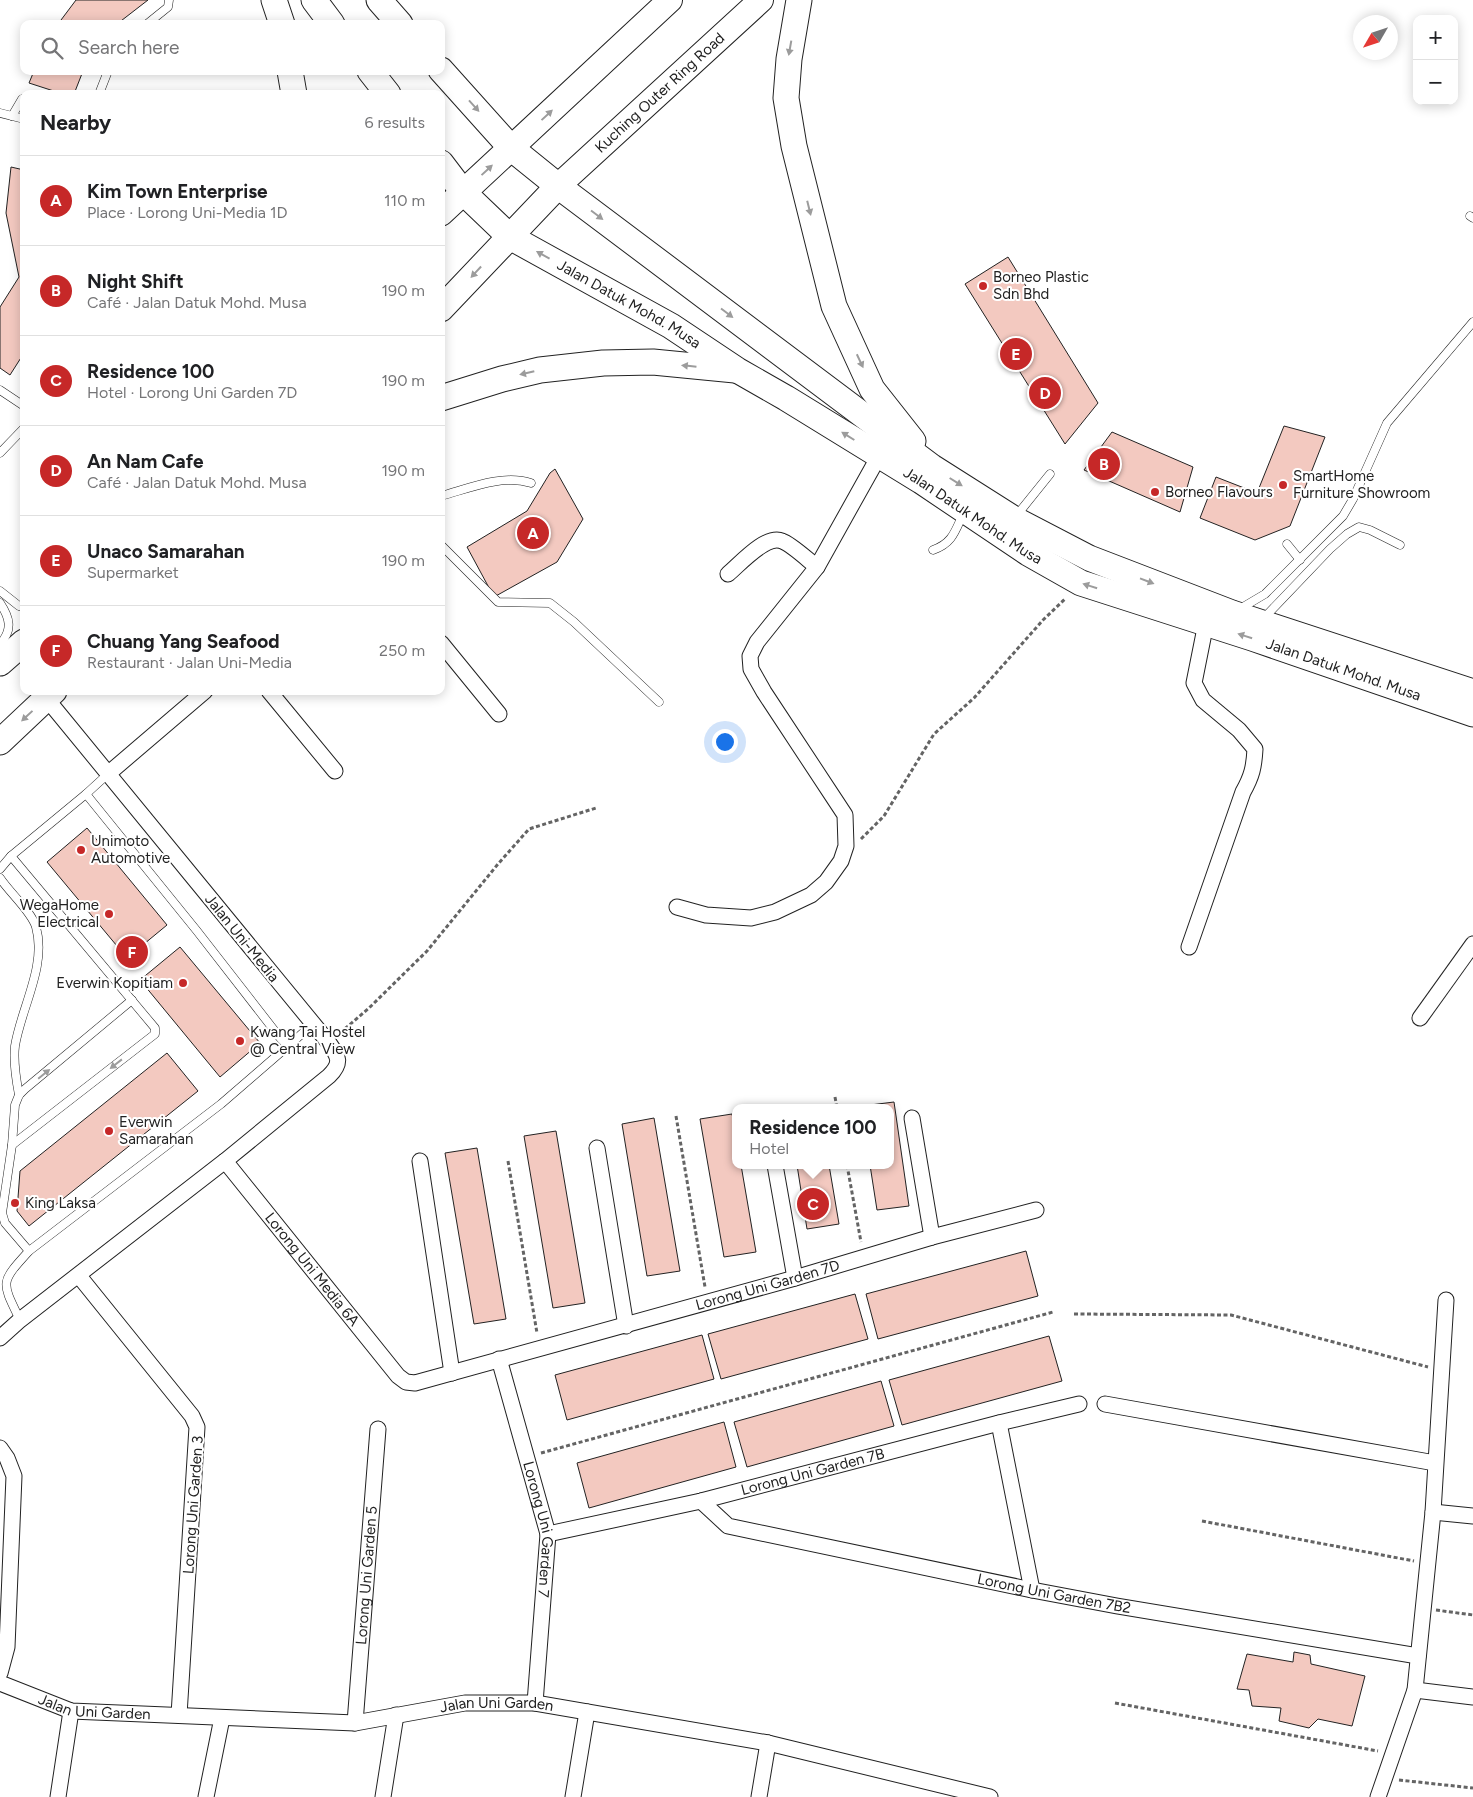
<!DOCTYPE html>
<html lang="en">
<head>
<meta charset="utf-8">
<style>
  body { margin:0; font-family:Figtree,sans-serif; background:#f6f6f6; color:#202124 }
  .controls { position:absolute; right:15px; top:15px; display:grid; overflow:hidden; border-radius:10px; box-shadow:0 2px 12px #0003 }
  .controls button { width:45px; height:45px; display:grid; place-items:center; padding:0; border:0; border-bottom:1px solid #e0e0e0; background:#fff; color:#202124; font:25px sans-serif }
  .compass { position:absolute; left:1353px; top:15px; width:45px; height:45px; border-radius:50%; background:#fff; box-shadow:0 2px 12px #0003; rotate:231deg }
  .you { position:absolute; left:724px; top:741px; width:18px; height:18px; margin:-12px; border:4px solid #fff; border-radius:50%; background:#1a73e8; box-shadow:0 0 0 8px #1a73e833 }
  .badge { display:grid; place-items:center; width:32px; height:32px; border-radius:50%; background:#c62828; color:#fff; font-size:16px; font-weight:700 }
  .pin { position:absolute; translate:-50% -50%; border:2px solid #fff; box-shadow:0 1px 5px #0006 }
  .popup { position:absolute; left:732px; top:1104px; width:162px; height:65px; box-sizing:border-box; display:grid; place-content:center; border-radius:10px; background:#fff; filter:drop-shadow(0 1px 4px #0005); font-size:16px; white-space:nowrap; color:#757577 }
  .popup b { font-size:19px; color:#202124 }
  .popup::after { content:''; position:absolute; left:50%; top:100%; margin-left:-10px; border:10px solid transparent; border-top-color:#fff }
  .list { margin:0; padding:0; list-style:none }
  h2 { display:flex; justify-content:space-between; align-items:center; height:65px; margin:0; padding:0 20px; font-size:21px }
  h2 small { font-size:16px; font-weight:400; color:#757577 }
  .list li { display:grid; grid-template-columns:32px 1fr auto; gap:15px; align-items:center; box-sizing:border-box; height:90px; padding:0 20px; border-top:1px solid #e0e0e0 }
  .list b { display:block; font-size:19px; white-space:nowrap }
  .list p { margin:0; font-size:16px; white-space:nowrap; color:#757577 }
  .list em { font-size:16px; font-style:normal; color:#757577 }
  .icon { flex:none; width:28px; height:28px; fill:none; stroke:currentColor; stroke-width:2; stroke-linecap:round; stroke-linejoin:round }
  .map { position:relative; flex:none; width:1473px; height:1797px; overflow:hidden }
  .search { position:absolute; background:#fff; box-shadow:0 2px 12px #0003; left:20px; top:20px; width:425px; height:55px; display:flex; align-items:center; gap:12px; box-sizing:border-box; padding:0 18px; border-radius:10px; color:#757577; font-size:19px }
  .panel { position:absolute; background:#fff; box-shadow:0 2px 12px #0003; left:20px; top:90px; width:425px; height:605px; border-radius:10px }
  .map>svg:first-child { display:block }
  .building { fill:#f3c9c0; stroke:#222 }
  .lines { fill:none; stroke-linecap:round; stroke-linejoin:round }
  .service-casing { stroke:#222; stroke-width:9 }
  .minor-casing { stroke:#222; stroke-width:17 }
  .primary-casing { stroke:#222; stroke-width:26 }
  .trunk-casing { stroke:#222; stroke-width:27 }
  .path { stroke:#646464; stroke-width:3; stroke-dasharray:4 2.5; stroke-linecap:butt }
  .service { stroke:#fff; stroke-width:8 }
  .minor { stroke:#fff; stroke-width:15 }
  .primary { stroke:#fff; stroke-width:24 }
  .trunk { stroke:#fff; stroke-width:25 }
  .oneway { fill:#9c9c9c }
  .poi-dot { fill:#c62828; stroke:#fff; stroke-width:2 }
  .labels { text-anchor:middle; dominant-baseline:central; stroke-width:4; stroke-linejoin:round; paint-order:stroke }
  .street-label { font-size:15px; fill:#222; stroke:#fff }
  .poi-label { font-size:15px; fill:#222; stroke:#fff; text-anchor:start }
</style>
</head>
<body>
<div class="map">
<svg width="1473" height="1797" viewBox="0 0 1473 1797">
  <rect width="100%" height="100%" fill="#fff"/>
  <g class="building">
    <path d="M76,0H148L117,24H58Z"/>
    <path d="M34,71H83L74,94H63L29,83Z"/>
    <path d="M11,167L24,170V353L10,375L0,368V307L19,277L6,213Z"/>
    <path d="M1008,257L1098,403L1065,444L965,284Z"/>
    <path d="M1284,426L1325,437L1290,526L1255,540L1200,518L1216,477L1257,493Z"/>
    <path d="M1112,432L1193,467L1180,512L1084,470Z"/>
    <path d="M555,469L583,519L557,562L494,597L467,547L527,511L550,473Z"/>
    <path d="M87,828L167,925L127,958L47,862Z"/>
    <path d="M180,947L260,1043L220,1077L140,980Z"/>
    <path d="M167,1053L198,1091L29,1226L17,1211L20,1171Z"/>
    <path d="M894,1102L909,1206L877,1210L870,1165H890V1108H862V1106Z"/>
    <path d="M732,1114L736,1133V1165H741L756,1252L724,1257L700,1119Z"/>
    <path d="M654,1118L680,1271L647,1276L622,1124Z"/>
    <path d="M556,1131L585,1303L553,1308L524,1136Z"/>
    <path d="M477,1148L506,1319L474,1324L445,1153Z"/>
    <path d="M797,1165H829L839,1224L807,1229Z"/>
    <path d="M1026,1251L1038,1296L878,1339L866,1294Z"/>
    <path d="M855,1294L868,1339L721,1379L708,1334Z"/>
    <path d="M702,1335L714,1379L567,1420L555,1375Z"/>
    <path d="M1049,1336L1062,1381L902,1425L889,1380Z"/>
    <path d="M881,1381L894,1426L747,1467L734,1422Z"/>
    <path d="M724,1422L736,1467L589,1508L577,1463Z"/>
    <path d="M1294,1652L1310,1655L1311,1664L1365,1676L1352,1726L1318,1719L1309,1728L1279,1721L1281,1708L1252,1706L1249,1690L1237,1689L1247,1654L1293,1662Z"/>
  </g>
  <g class="lines">
    <g class="service-casing">
      <g id="service">
        <path d="M147,24L168,7L169,0"/>
        <path d="M99,94L108,71"/>
        <path d="M0,113L24,119"/>
        <path d="M12,116L22,99"/>
        <path d="M1470,216L1473,218"/>
        <path d="M0,390L24,406"/>
        <path d="M0,453L24,428"/>
        <path d="M441,496C470,488 502,474 531,483"/>
        <path d="M1017,515L1050,474"/>
        <path d="M1287,544L1300,560"/>
        <path d="M441,545L498,602L550,603L574,622L659,702"/>
        <path d="M933,550C953,543 955,531 964,512"/>
        <path d="M0,591L19,606L24,607"/>
        <path d="M0,603C10,618 13,630 0,644"/>
        <path d="M1238,610L1265,594L1343,516L1353,499L1387,423L1473,322"/>
        <path d="M1262,620L1330,549L1347,534L1359,527L1370,530L1400,545"/>
        <path d="M109,773L86,794L197,931L281,1039L288,1046L313,1024"/>
        <path d="M0,869L11,856"/>
        <path d="M0,878C9,892 32,912 36,927C47,966 21,1008 15,1046C13,1062 16,1079 19,1095"/>
        <path d="M12,1145L155,1034V1028L11,856L86,794"/>
        <path d="M29,1251L5,1223L2,1213L12,1145L15,1105L19,1095L25,1089L132,1000"/>
        <path d="M20,1320C1,1281 0,1283 29,1251L221,1104L288,1046"/>
      </g>
    </g>
    <g class="minor-casing">
      <g id="minor">
        <path d="M728,574C740,564 766,534 782,541C791,544 808,560 817,567"/>
        <path d="M441,643L499,714"/>
        <path d="M269,691L335,771"/>
        <path d="M109,773L205,691"/>
        <path d="M677,907L706,915L751,918L775,912L811,895L826,882L841,861L846,846L845,815L764,692L751,669L750,656L757,642L817,567L879,456"/>
        <path d="M1189,947L1243,792C1252,776 1254,767 1255,749L1239,730L1203,700L1194,683L1206,623"/>
        <path d="M1420,1018L1473,944"/>
        <path d="M912,1118L932,1237"/>
        <path d="M597,1148L626,1326"/>
        <path id="s1" d="M225,1161L398,1376L406,1382L415,1383L795,1278L932,1237L1036,1210"/>
        <path d="M420,1161L452,1373"/>
        <path d="M775,1165L795,1278"/>
        <path d="M79,1276L192,1416L197,1427L179,1715"/>
        <path d="M0,1338L20,1320L225,1161L329,1076C342,1063 339,1057 329,1043L46,698"/>
        <path id="s2" d="M499,1359L548,1534L535,1703"/>
        <path d="M1105,1404L1435,1463"/>
        <path d="M999,1423L1032,1590"/>
        <path d="M0,1448L7,1458L14,1476L7,1647L0,1673"/>
        <path id="s3" d="M701,1501L728,1526L1032,1590L1117,1606L1418,1656"/>
        <path d="M1433,1512L1473,1516"/>
        <path id="s4" d="M548,1534L701,1501L999,1423L1079,1404"/>
        <path id="s5" d="M0,1683L71,1711L355,1723L465,1703H535L768,1743L990,1797"/>
        <path d="M1415,1690L1473,1697"/>
        <path id="s6" d="M355,1723L378,1429"/>
        <path d="M58,1797L71,1711"/>
        <path d="M206,1797L222,1718"/>
        <path d="M383,1797L396,1715"/>
        <path d="M573,1797L587,1712"/>
        <path d="M759,1797L768,1743"/>
        <path d="M1378,1797L1415,1690L1433,1512L1446,1300"/>
      </g>
    </g>
    <g class="primary-casing">
      <g id="primary">
        <path d="M511,148L670,0"/>
        <path id="s7" d="M558,186L761,0"/>
      </g>
    </g>
    <g class="trunk-casing">
      <g id="trunk">
        <path d="M274,0L282,24"/>
        <path d="M314,0L332,24"/>
        <path d="M379,0L400,24"/>
        <path d="M799,0L789,59L786,98L794,146L834,306L872,389L913,441"/>
        <path d="M441,70L511,148L558,186L932,467L1014,519L1089,558L1232,613L1473,692"/>
        <path d="M290,71L294,94"/>
        <path d="M370,71L388,94"/>
        <path id="s8" d="M441,163L463,192L510,237L671,326L737,370L786,398L921,481L1028,553L1081,583L1252,638L1473,714"/>
        <path d="M441,213L511,148"/>
        <path d="M441,309L558,186"/>
        <path d="M441,398L502,379L540,370L603,363L653,362L735,370"/>
        <path d="M0,663L24,642"/>
        <path d="M0,742L54,691"/>
      </g>
    </g>
    <g class="path">
      <path d="M861,839L884,816L934,734L974,698L1043,620L1066,598"/>
      <path d="M340,1033L369,1008L427,951L498,864L529,829L596,808"/>
      <path d="M835,1097L837,1108"/>
      <path d="M676,1116L705,1287"/>
      <path d="M508,1161L537,1333"/>
      <path d="M847,1165L861,1242"/>
      <path d="M1074,1314L1231,1315L1428,1367"/>
      <path d="M541,1453L1053,1312"/>
      <path d="M1202,1521L1414,1561"/>
      <path d="M1436,1610L1473,1615"/>
      <path d="M1115,1703L1378,1751"/>
      <path d="M1399,1780L1473,1788"/>
    </g>
    <use href="#service" class="service"/>
    <use href="#minor" class="minor"/>
    <use href="#primary" class="primary"/>
    <use href="#trunk" class="trunk"/>
  </g>
  <defs><path id="oneway-solid" d="M-6-.8H1V-3.2L6.5 0L1 3.2V.8H-6Z" transform="scale(1.25)"/></defs>
  <g class="oneway">
    <use href="#oneway-solid" transform="translate(790 48) rotate(100)"/>
    <use href="#oneway-solid" transform="translate(474 106) rotate(48)"/>
    <use href="#oneway-solid" transform="translate(547 115) rotate(-43)"/>
    <use href="#oneway-solid" transform="translate(487 170) rotate(-43)"/>
    <use href="#oneway-solid" transform="translate(809 208) rotate(76)"/>
    <use href="#oneway-solid" transform="translate(597 215) rotate(37)"/>
    <use href="#oneway-solid" transform="translate(543 255) rotate(-151)"/>
    <use href="#oneway-solid" transform="translate(476 272) rotate(133)"/>
    <use href="#oneway-solid" transform="translate(727 313) rotate(37)"/>
    <use href="#oneway-solid" transform="translate(860 361) rotate(65)"/>
    <use href="#oneway-solid" transform="translate(689 366) rotate(-174)"/>
    <use href="#oneway-solid" transform="translate(527 373) rotate(167)"/>
    <use href="#oneway-solid" transform="translate(848 436) rotate(-148)"/>
    <use href="#oneway-solid" transform="translate(956 482) rotate(32)"/>
    <use href="#oneway-solid" transform="translate(1147 581) rotate(21)"/>
    <use href="#oneway-solid" transform="translate(1090 586) rotate(-162)"/>
    <use href="#oneway-solid" transform="translate(1245 636) rotate(-162)"/>
    <use href="#oneway-solid" transform="translate(27 716) rotate(137)"/>
    <use href="#oneway-solid" transform="translate(116 1064) rotate(142)"/>
    <use href="#oneway-solid" transform="translate(44 1074) rotate(-39)"/>
  </g>
  <g class="poi-dot">
    <circle cx="983" cy="286" r="5"/>
    <circle cx="1283" cy="485" r="5"/>
    <circle cx="1155" cy="492" r="5"/>
    <circle cx="81" cy="850" r="5"/>
    <circle cx="109" cy="914" r="5"/>
    <circle cx="183" cy="983" r="5"/>
    <circle cx="240" cy="1041" r="5"/>
    <circle cx="109" cy="1131" r="5"/>
    <circle cx="15" cy="1203" r="5"/>
  </g>
  <g class="labels">
    <g class="street-label">
      <text stroke="none"><textPath href="#s7" startOffset="138">Kuching Outer Ring Road</textPath></text>
      <text stroke="none"><textPath href="#s8" startOffset="238">Jalan Datuk Mohd. Musa</textPath></text>
      <text stroke="none"><textPath href="#s8" startOffset="642">Jalan Datuk Mohd. Musa</textPath></text>
      <text stroke="none"><textPath href="#s8" startOffset="1046">Jalan Datuk Mohd. Musa</textPath></text>
      <text transform="translate(242 938) rotate(51)">Jalan Uni-Media</text>
      <text stroke="none"><textPath href="#s1" startOffset="139">Lorong Uni Media 6A</textPath></text>
      <text stroke="none"><textPath href="#s1" startOffset="661">Lorong Uni Garden 7D</textPath></text>
      <text stroke="none"><textPath href="#s4" startOffset="272">Lorong Uni Garden 7B</textPath></text>
      <text transform="translate(193 1505) rotate(-86)">Lorong Uni Garden 3</text>
      <text stroke="none"><textPath href="#s2" startOffset="176">Lorong Uni Garden 7</textPath></text>
      <text stroke="none"><textPath href="#s6" startOffset="148">Lorong Uni Garden 5</textPath></text>
      <text stroke="none"><textPath href="#s3" startOffset="370">Lorong Uni Garden 7B2</textPath></text>
      <text stroke="none"><textPath href="#s5" startOffset="99">Jalan Uni Garden</textPath></text>
      <text stroke="none"><textPath href="#s5" startOffset="504">Jalan Uni Garden</textPath></text>
    </g>
    <g class="poi-label">
      <text x="993" y="277">Borneo Plastic<tspan x="993" dy="17">Sdn Bhd</tspan></text>
      <text x="1293" y="476">SmartHome<tspan x="1293" dy="17">Furniture Showroom</tspan></text>
      <text x="1165" y="492">Borneo Flavours</text>
      <text x="91" y="841">Unimoto<tspan x="91" dy="17">Automotive</tspan></text>
      <text x="99" y="905" text-anchor="end">WegaHome<tspan x="99" dy="17">Electrical</tspan></text>
      <text x="173" y="983" text-anchor="end">Everwin Kopitiam</text>
      <text x="250" y="1032">Kwang Tai Hostel<tspan x="250" dy="17">@ Central View</tspan></text>
      <text x="119" y="1122">Everwin<tspan x="119" dy="17">Samarahan</tspan></text>
      <text x="25" y="1203">King Laksa</text>
    </g>
  </g>
</svg>
<div class="controls">
<button>+</button>
<button>−</button>
</div>
<svg class="compass" viewBox="-18 -18 36 36"><path d="M0-13l5 13h-10z" fill="#e53935"/><path d="M0 13l5-13h-10z" fill="#757577"/></svg>
<div class="you"></div>
<div class="pin badge" style="left:533px;top:533px">A</div>
<div class="pin badge" style="left:1104px;top:464px">B</div>
<div class="pin badge" style="left:813px;top:1204px">C</div>
<div class="popup"><b>Residence 100</b>Hotel</div>
<div class="pin badge" style="left:1045px;top:393px">D</div>
<div class="pin badge" style="left:1016px;top:354px">E</div>
<div class="pin badge" style="left:132px;top:952px">F</div>
<div class="search"><svg class="icon" aria-label="search" viewBox="0 0 24 24"><circle cx="10" cy="10" r="6"/><path d="M15 15l6 6"/></svg>Search here</div>
<section class="panel">
<h2>Nearby<small>6 results</small></h2>
<ul class="list">
<li><span class="badge">A</span><div><b>Kim Town Enterprise</b><p>Place · Lorong Uni-Media 1D</p></div><em>110 m</em></li>
<li><span class="badge">B</span><div><b>Night Shift</b><p>Café · Jalan Datuk Mohd. Musa</p></div><em>190 m</em></li>
<li><span class="badge">C</span><div><b>Residence 100</b><p>Hotel · Lorong Uni Garden 7D</p></div><em>190 m</em></li>
<li><span class="badge">D</span><div><b>An Nam Cafe</b><p>Café · Jalan Datuk Mohd. Musa</p></div><em>190 m</em></li>
<li><span class="badge">E</span><div><b>Unaco Samarahan</b><p>Supermarket</p></div><em>190 m</em></li>
<li><span class="badge">F</span><div><b>Chuang Yang Seafood</b><p>Restaurant · Jalan Uni-Media</p></div><em>250 m</em></li>
</ul>
</section>
</div>
</body>
</html>
